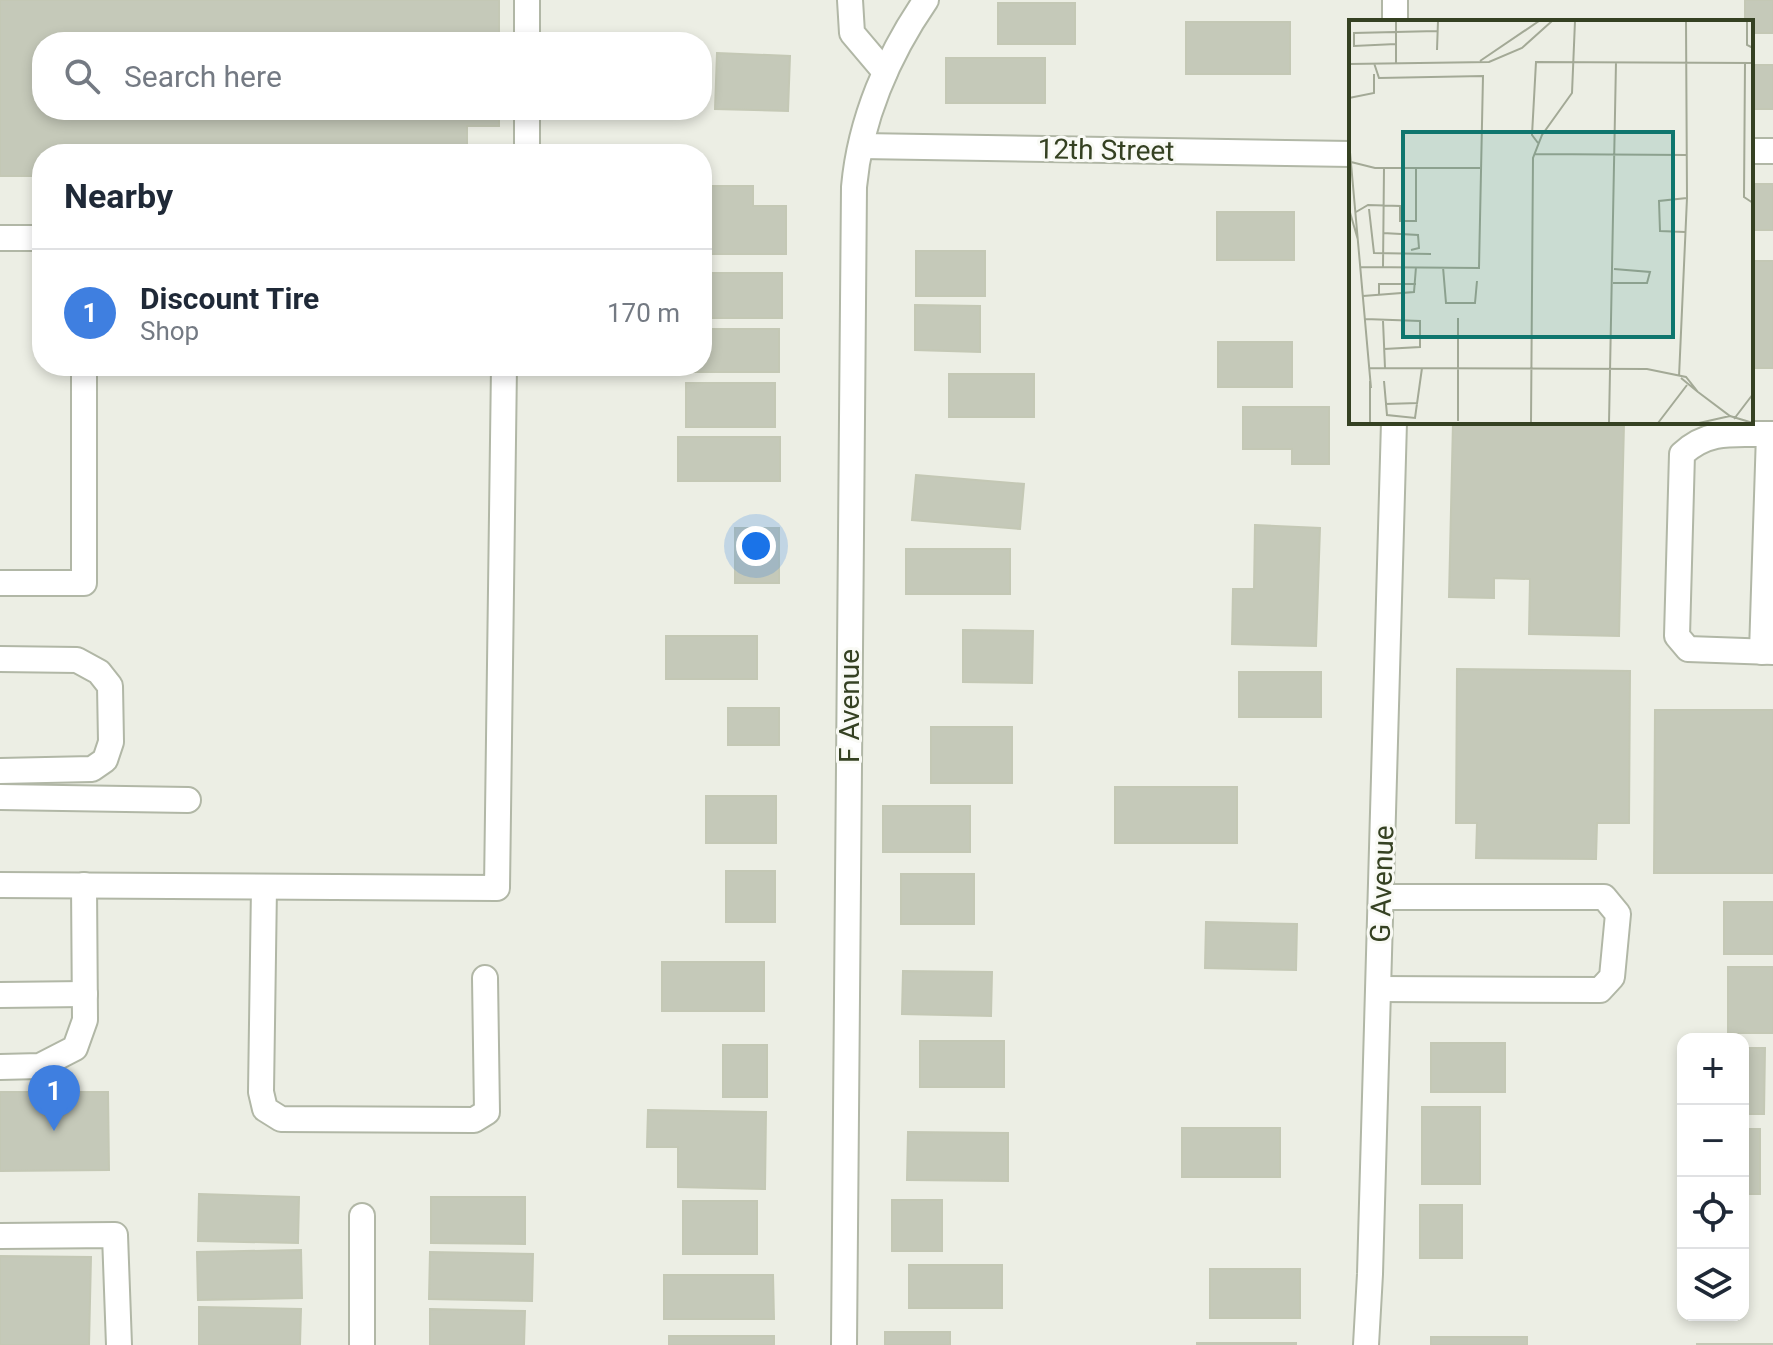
<!DOCTYPE html>
<html lang="en">
<head>
<meta charset="utf-8">
<style>
  body { margin:0; font-family:Roboto,sans-serif; background:#f2f2f3; color:#1f2937 }
  .controls { position:absolute; right:24px; bottom:24px; display:grid; overflow:hidden; border-radius:16px; box-shadow:0 4px 12px #0003 }
  .controls button { width:72px; height:72px; display:grid; place-items:center; padding:0; border:0; border-bottom:2px solid #e0e1e3; background:#fff; color:#1f2937; font:40px sans-serif }
  .you { position:absolute; left:756px; top:546px; width:28px; height:28px; margin:-20px; border:6px solid #fff; border-radius:50%; background:#1a73e8; box-shadow:0 0 0 12px #1a73e833 }
  .badge { display:grid; place-items:center; width:52px; height:52px; border-radius:50%; background:#7a3d8f; color:#fff; font-size:26px; font-weight:700 }
  .pin { position:absolute; translate:-50% -66px; filter:drop-shadow(0 2px 4px #0008) }
  .pin::after { content:''; position:absolute; top:42px; width:28px; height:24px; background:inherit; clip-path:polygon(0 0,100% 0,50% 100%) }
  .list { margin:0; padding:0; list-style:none }
  h2 { display:flex; justify-content:space-between; align-items:center; height:104px; margin:0; padding:0 32px; font-size:34px }
  h2 small { font-size:26px; font-weight:400; color:#747a83 }
  .list li { display:grid; grid-template-columns:52px 1fr auto; gap:24px; align-items:center; box-sizing:border-box; height:128px; padding:0 32px; border-top:2px solid #e0e1e3 }
  .list b { display:block; font-size:30px; white-space:nowrap }
  .list p { margin:0; font-size:26px; white-space:nowrap; color:#747a83 }
  .list em { font-size:26px; font-style:normal; color:#747a83 }
  .icon { flex:none; width:44px; height:44px; fill:none; stroke:currentColor; stroke-width:2; stroke-linecap:round; stroke-linejoin:round }
  .map { position:relative; flex:none; width:1773px; height:1345px; overflow:hidden }
  .search { position:absolute; background:#fff; box-shadow:0 4px 12px #0003; left:32px; top:32px; width:680px; height:88px; display:flex; align-items:center; gap:20px; box-sizing:border-box; padding:0 28px; border-radius:32px; color:#747a83; font-size:30px }
  .panel { position:absolute; background:#fff; box-shadow:0 4px 12px #0003; left:32px; top:144px; width:680px; height:232px; border-radius:32px }
  .map>svg:first-child { display:block }
  .building { fill:#c5c9b9; stroke:#c4c8b5; stroke-width:2 }
  .lines { fill:none; stroke-linecap:round; stroke-linejoin:round }
  .minor-casing { stroke:#b1b7a6; stroke-width:28 }
  .minor { stroke:#fff; stroke-width:24 }
  .labels { text-anchor:middle; dominant-baseline:central; stroke-width:6; stroke-linejoin:round; paint-order:stroke }
  .street-label { font-size:28px; fill:#354122; stroke:#f9faf5 }
  .inset-road { fill:none; stroke:#a3a996; stroke-width:2 }
  .view { fill:#0f766e; fill-opacity:0.15; stroke:#0f766e; stroke-width:4 }
  .inset-edge { fill:none; stroke:#354122; stroke-width:4 }
</style>
</head>
<body>
<div class="map">
<svg width="1773" height="1345" viewBox="0 0 1773 1345">
  <rect width="100%" height="100%" fill="#eceee4"/>
  <g class="building">
    <path d="M0,0H499V42H42V110H499V126H467V154H42V176H0Z"/>
    <path d="M1745,0H1773V33H1751V22H1745Z"/>
    <rect x="998" y="3" width="77" height="41"/>
    <rect x="1186" y="22" width="104" height="52"/>
    <path d="M717,53L790,56L788,111L715,109Z"/>
    <rect x="946" y="58" width="99" height="45"/>
    <rect x="1751" y="65" width="22" height="44"/>
    <rect x="1751" y="184" width="22" height="46"/>
    <path d="M710,186H753V206H786V254H710Z"/>
    <rect x="1217" y="212" width="77" height="48"/>
    <rect x="916" y="251" width="69" height="45"/>
    <rect x="1751" y="261" width="22" height="107"/>
    <rect x="702" y="273" width="80" height="45"/>
    <path d="M915,305L980,306V352L915,350Z"/>
    <path d="M702,329H779V372H691V366H702Z"/>
    <rect x="1218" y="342" width="74" height="45"/>
    <rect x="949" y="374" width="85" height="43"/>
    <rect x="686" y="383" width="89" height="44"/>
    <path d="M1243,407H1329V464H1292V449H1243Z"/>
    <path d="M1453,422L1624,423L1619,636L1529,634L1530,579L1494,578V598L1449,597Z"/>
    <rect x="678" y="437" width="102" height="44"/>
    <path d="M916,475L1024,484L1020,529L912,520Z"/>
    <path d="M1255,525L1320,528L1316,646L1232,644L1233,589H1254Z"/>
    <rect x="735" y="528" width="44" height="55"/>
    <rect x="906" y="549" width="104" height="45"/>
    <path d="M963,630L1033,631L1032,683L963,682Z"/>
    <rect x="666" y="636" width="91" height="43"/>
    <path d="M1457,669L1630,671L1629,823H1597L1596,859L1476,858L1477,823H1456Z"/>
    <rect x="1239" y="672" width="82" height="45"/>
    <rect x="728" y="708" width="51" height="37"/>
    <path d="M1655,710H1773V873H1654Z"/>
    <rect x="931" y="727" width="81" height="56"/>
    <rect x="1115" y="787" width="122" height="56"/>
    <rect x="706" y="796" width="70" height="47"/>
    <rect x="883" y="806" width="87" height="46"/>
    <rect x="726" y="871" width="49" height="51"/>
    <rect x="901" y="874" width="73" height="50"/>
    <rect x="1724" y="902" width="49" height="52"/>
    <path d="M1206,922L1297,924L1296,970L1205,968Z"/>
    <rect x="662" y="962" width="102" height="49"/>
    <rect x="1728" y="967" width="45" height="66"/>
    <path d="M903,971L992,972L991,1016L902,1014Z"/>
    <rect x="920" y="1041" width="84" height="46"/>
    <rect x="1431" y="1043" width="74" height="49"/>
    <rect x="723" y="1045" width="44" height="52"/>
    <path d="M1743,1048H1765L1764,1114H1743Z"/>
    <path d="M0,1092H108L109,1170L0,1171Z"/>
    <rect x="1422" y="1107" width="58" height="77"/>
    <path d="M648,1110L766,1112L765,1189L678,1187V1147H647Z"/>
    <rect x="1182" y="1128" width="98" height="49"/>
    <rect x="1743" y="1129" width="17" height="65"/>
    <path d="M908,1132L1008,1133V1181L907,1180Z"/>
    <path d="M199,1194L299,1197L298,1243L198,1241Z"/>
    <path d="M431,1197H525V1244L431,1243Z"/>
    <rect x="892" y="1200" width="50" height="51"/>
    <rect x="683" y="1201" width="74" height="53"/>
    <rect x="1420" y="1205" width="42" height="53"/>
    <path d="M301,1250L302,1298L198,1300L197,1252Z"/>
    <path d="M430,1252L533,1254L532,1301L429,1299Z"/>
    <path d="M0,1256L91,1257L89,1345H0Z"/>
    <rect x="909" y="1265" width="93" height="43"/>
    <rect x="1210" y="1269" width="90" height="49"/>
    <path d="M664,1275H773L774,1319H664Z"/>
    <path d="M199,1307L301,1309L300,1345H199Z"/>
    <path d="M430,1309L525,1311L524,1345H430Z"/>
    <rect x="885" y="1332" width="65" height="13"/>
    <rect x="669" y="1336" width="105" height="9"/>
    <rect x="1431" y="1337" width="96" height="8"/>
    <rect x="1197" y="1343" width="99" height="2"/>
    <rect x="1697" y="1344" width="76" height="1"/>
  </g>
  <g class="lines">
    <g class="minor-casing">
      <g id="minor">
        <path d="M527,0V42"/>
        <path d="M850,0L852,33L885,72"/>
        <path d="M1395,22V0"/>
        <path d="M527,110V154"/>
        <path d="M861,146L1351,154"/>
        <path d="M1751,151H1773"/>
        <path d="M0,238H42"/>
        <path d="M1773,434C1737,435 1710,428 1682,454L1677,636L1688,649L1773,652"/>
        <path d="M0,583H84V366"/>
        <path d="M1762,652L1769,434"/>
        <path d="M0,659L77,660L99,672L110,686L111,742L105,760L92,769L0,771"/>
        <path d="M0,797L188,800"/>
        <path d="M0,885L497,888L504,366"/>
        <path d="M264,887L261,1092L265,1109L281,1119L474,1120L487,1112L485,978"/>
        <path d="M1379,989L1600,990L1612,977L1618,914L1604,897H1381"/>
        <path d="M0,995L85,994"/>
        <path d="M0,1067L40,1066L75,1048L85,1020L84,885"/>
        <path d="M362,1216V1345"/>
        <path d="M0,1236L115,1235L119,1345"/>
        <path d="M844,1345L854,187C860,120 888,55 926,0"/>
        <path d="M1366,1345L1370,1274L1394,422"/>
      </g>
    </g>
    <use href="#minor" class="minor"/>
  </g>
  <g class="labels">
    <g class="street-label">
      <text transform="translate(1106 150) rotate(1)">12th Street</text>
      <text transform="translate(849 706) rotate(-90)">F Avenue</text>
      <text transform="translate(1382 884) rotate(-88)">G Avenue</text>
    </g>
  </g>
  <g transform="translate(1349 20)">
    <rect width="404" height="404" fill="#eceee4"/>
    <path class="inset-road" d="M398,1V25L404,28M47,24L5,26V13L88,11M88,30L89,1M131,41L190,1M47,43V1M396,43L395,177L404,183M0,44L140,42L173,28L203,1M0,78L25,73V54M0,121L22,368M189,123L183,115L187,42L404,43M185,134L337,135M2,142L26,148H131M0,189L9,220M20,189L25,233L82,234M7,192L19,185L51,186V201H67V148M323,212L324,178M336,212L311,211L310,181L338,178M34,213L69,215L70,228L62,230M12,247L130,248L134,56L30,58L25,43M34,247L35,148M94,247L97,283H126L128,261M264,263H298L301,252L265,249M14,276L65,272L67,247M30,276V264H67M109,298V401M16,299L71,301V327L35,329M34,301L36,348M20,348L298,349L337,357L349,372L332,358M330,357L338,178L337,1M35,361L38,395L66,398L73,348M349,372L381,396L404,403M36,384L69,383M385,399L404,374M21,403V361M182,403L184,138L193,115L223,73L226,1M260,403L267,42M309,403L338,365M350,403L381,396"/>
    <path class="view" d="M54,112H324V317H54Z"/>
    <rect width="404" height="404" class="inset-edge"/>
  </g>
</svg>
<div class="controls">
<button>+</button>
<button>−</button>
<button><svg class="icon" aria-label="locate" viewBox="0 0 24 24"><circle cx="12" cy="12" r="6"/><path d="M12 2v4M12 18v4M2 12h4M18 12h4"/></svg></button>
<button><svg class="icon" aria-label="layers" viewBox="0 0 24 24"><path d="M12 4l9 5-9 5-9-5zM3 14l9 5 9-5"/></svg></button>
</div>
<div class="you"></div>
<div class="pin badge" style="left:54px;top:1131px;background:#3f7fe0">1</div>
<div class="search"><svg class="icon" aria-label="search" viewBox="0 0 24 24"><circle cx="10" cy="10" r="6"/><path d="M15 15l6 6"/></svg>Search here</div>
<section class="panel">
<h2>Nearby<small></small></h2>
<ul class="list">
<li><span class="badge" style="background:#3f7fe0">1</span><div><b>Discount Tire</b><p>Shop</p></div><em>170 m</em></li>
</ul>
</section>
</div>
</body>
</html>
